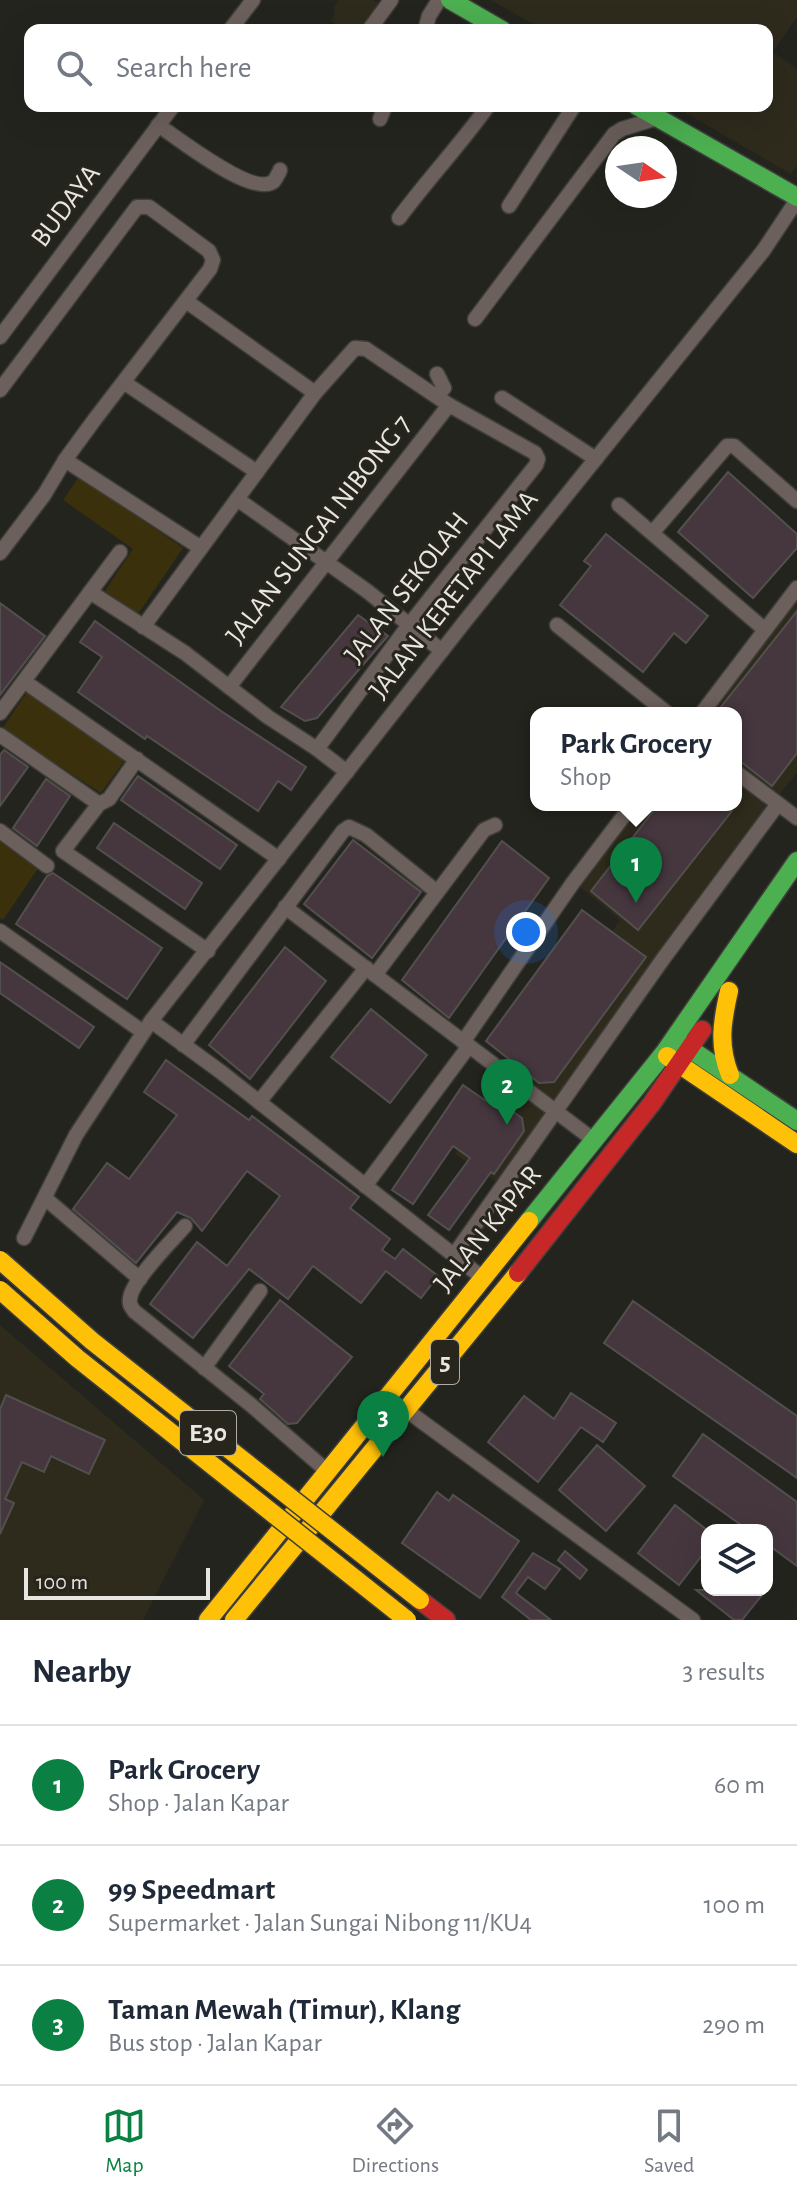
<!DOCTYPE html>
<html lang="en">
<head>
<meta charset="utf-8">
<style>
  body { margin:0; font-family:"Alegreya Sans",sans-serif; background:#f2f2f3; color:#1f2937 }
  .controls { position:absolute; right:24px; bottom:24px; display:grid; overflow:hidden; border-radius:16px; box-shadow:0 8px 32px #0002 }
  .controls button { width:72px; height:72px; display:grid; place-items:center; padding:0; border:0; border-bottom:2px solid #e0e1e3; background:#fff; color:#1f2937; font:40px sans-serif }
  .compass { position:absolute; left:605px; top:136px; width:72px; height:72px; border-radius:50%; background:#fff; box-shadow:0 8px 32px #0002; rotate:103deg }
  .scale { position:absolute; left:24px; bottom:20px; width:186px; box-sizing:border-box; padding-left:8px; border:4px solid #e8e6e0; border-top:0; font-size:22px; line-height:28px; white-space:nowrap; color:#e8e6e0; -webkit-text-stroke:6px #27251c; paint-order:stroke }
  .you { position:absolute; left:526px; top:932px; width:28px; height:28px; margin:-20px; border:6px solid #fff; border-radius:50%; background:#1a73e8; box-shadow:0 0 0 12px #1a73e833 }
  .badge { display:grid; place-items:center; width:52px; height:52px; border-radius:50%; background:#0b8043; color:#fff; font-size:26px; font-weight:700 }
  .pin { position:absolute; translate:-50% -66px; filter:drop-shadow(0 2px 4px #0008) }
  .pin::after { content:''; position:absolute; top:42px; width:28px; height:24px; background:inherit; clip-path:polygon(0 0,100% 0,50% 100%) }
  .popup { position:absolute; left:530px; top:707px; width:212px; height:104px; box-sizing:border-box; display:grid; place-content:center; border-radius:16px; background:#fff; filter:drop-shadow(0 2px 6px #0005); font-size:26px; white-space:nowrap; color:#747a83 }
  .popup b { font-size:30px; color:#1f2937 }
  .popup::after { content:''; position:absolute; left:50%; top:100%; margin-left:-16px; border:16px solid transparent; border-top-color:#fff }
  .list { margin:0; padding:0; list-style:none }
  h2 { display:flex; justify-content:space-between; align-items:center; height:104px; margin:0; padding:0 32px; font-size:34px }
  h2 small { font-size:26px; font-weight:400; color:#747a83 }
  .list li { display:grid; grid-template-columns:52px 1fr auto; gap:24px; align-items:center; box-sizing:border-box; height:120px; padding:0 32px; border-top:2px solid #e0e1e3 }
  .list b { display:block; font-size:30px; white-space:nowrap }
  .list p { margin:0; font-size:26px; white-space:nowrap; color:#747a83 }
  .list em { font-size:26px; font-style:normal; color:#747a83 }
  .icon { flex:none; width:44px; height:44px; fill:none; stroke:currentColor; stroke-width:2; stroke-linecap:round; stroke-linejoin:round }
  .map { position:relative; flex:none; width:797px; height:1620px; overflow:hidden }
  .search { position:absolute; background:#fff; box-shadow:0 8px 32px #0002; left:24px; right:24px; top:24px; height:88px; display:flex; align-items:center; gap:20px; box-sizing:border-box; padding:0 28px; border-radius:16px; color:#747a83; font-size:30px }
  .sheet { height:464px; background:#fff }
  nav { display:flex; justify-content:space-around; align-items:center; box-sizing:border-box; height:112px; border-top:2px solid #e0e1e3; background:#fff; font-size:22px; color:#747a83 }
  nav a { display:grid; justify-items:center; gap:4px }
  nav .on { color:#0b8043 }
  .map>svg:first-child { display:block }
  .built { fill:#2e2a1c }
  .park { fill:#3a300c }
  .building { fill:#46373f; stroke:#52504e; stroke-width:2 }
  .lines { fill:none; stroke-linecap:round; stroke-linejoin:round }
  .street-casing { stroke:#3f3e3b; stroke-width:17 }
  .fast-casing { stroke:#3f3e3b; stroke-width:21 }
  .slow-casing { stroke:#3f3e3b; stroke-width:21 }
  .jam-casing { stroke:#3f3e3b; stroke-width:21 }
  .street { stroke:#6c605c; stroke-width:14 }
  .fast { stroke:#4caf50; stroke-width:18 }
  .slow { stroke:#ffc107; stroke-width:18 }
  .jam { stroke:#c62828; stroke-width:18 }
  .slow-bridge-casing { stroke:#3f3e3b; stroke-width:21; stroke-linecap:butt }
  .slow-bridge { stroke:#ffc107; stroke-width:18 }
  .labels { text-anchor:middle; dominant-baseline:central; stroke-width:6; stroke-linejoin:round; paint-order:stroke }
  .shield { fill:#27251c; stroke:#aeaca5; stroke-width:2 }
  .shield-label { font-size:26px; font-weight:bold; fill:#e8e6e0 }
  .street-label { font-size:28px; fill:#e8e6e0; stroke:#27251c }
</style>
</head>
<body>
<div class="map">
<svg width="797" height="1620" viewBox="0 0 797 1620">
  <rect width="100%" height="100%" fill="#24241f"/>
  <g class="built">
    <path d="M339,0H373L383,6L364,30H345L331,21L335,14L334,7Z"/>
    <path d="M490,0H797V17L773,52L797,69V166L791,174L674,106H767V30H544Z"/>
    <path d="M797,596V773L768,808L498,1183L455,1154L620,920L577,884L637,805H736V713H708Z"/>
    <path d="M0,1325L204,1500L143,1620H0Z"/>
  </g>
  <g class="park">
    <path d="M79,477L183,548L138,614L105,591L133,549L63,500Z"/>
    <path d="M27,692L124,761L101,793L2,729Z"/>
    <path d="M0,839L39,867L3,920L0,918Z"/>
  </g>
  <g class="building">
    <path d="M728,472L797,534V548L753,598L678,532Z"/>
    <path d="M606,534L708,616L686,643L674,633L643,672L560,605L591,566L584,561Z"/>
    <path d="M0,603L45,636L0,695Z"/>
    <path d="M797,611V753L772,786L736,758V713H716Z"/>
    <path d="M358,615L388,636L317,718L305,721L281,707Z"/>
    <path d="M95,621L221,711L306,767L291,790L278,781L258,811L147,736L145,739L78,692L102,657L80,642Z"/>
    <path d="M4,750L28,767L0,806V755Z"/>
    <path d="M138,776L237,845L220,869L121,800Z"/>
    <path d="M46,779L70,796L37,846L13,828Z"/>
    <path d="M658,805H725L732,811L638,930L591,891Z"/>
    <path d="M114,823L202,883L185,909L97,848Z"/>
    <path d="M353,840L421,892L372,958L304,904Z"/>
    <path d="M502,841L549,878L449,1018L402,980Z"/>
    <path d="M53,873L162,948L127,999L16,924L47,876Z"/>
    <path d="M582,910L646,957L554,1082L539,1083L486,1041Z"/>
    <path d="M285,947L326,981L250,1079L209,1045Z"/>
    <path d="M0,962L94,1027L79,1048L0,993Z"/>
    <path d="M371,1009L427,1055L390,1103L331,1057Z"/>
    <path d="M166,1060L249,1120L252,1116L359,1197L350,1208L390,1239L382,1250L395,1259L403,1249L438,1276L421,1298L386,1271L361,1303L313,1266L288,1299L249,1269L193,1338L150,1304L197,1242L227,1266L280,1196L247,1171L202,1231L191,1218L177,1212L136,1263L73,1209L107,1163L129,1179L177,1115L144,1092Z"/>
    <path d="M463,1085L495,1107L498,1101L522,1118L524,1131L494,1174L491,1172L449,1230L428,1215L470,1158L453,1146L413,1204L392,1190Z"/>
    <path d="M280,1300L352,1357L297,1423L288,1424L260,1399L264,1394L229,1366Z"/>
    <path d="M633,1301L797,1416V1478L604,1343Z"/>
    <path d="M571,1393L616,1423L603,1442L581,1427L538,1482L488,1442L524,1396L554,1419Z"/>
    <path d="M6,1395L105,1440L89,1474L51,1456L44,1472L22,1462L5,1499L14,1503L0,1534V1409Z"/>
    <path d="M703,1434L797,1502V1566L767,1544V1530H748L673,1476Z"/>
    <path d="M597,1445L645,1486L606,1531L559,1490Z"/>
    <path d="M437,1492L449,1501L453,1495L519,1541L480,1598L402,1543Z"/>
    <path d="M675,1505L707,1530V1549L679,1585L638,1553Z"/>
    <path d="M565,1551L587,1570L580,1579L558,1560Z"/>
    <path d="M533,1553L560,1569L545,1589L528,1577L516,1593L551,1620H531L502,1597Z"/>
    <path d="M696,1590H766L742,1620H734Z"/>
  </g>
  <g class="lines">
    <g class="street-casing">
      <g id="street">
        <path d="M230,30L253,0"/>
        <path d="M369,30L391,0"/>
        <path d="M425,30L429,16L439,0"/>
        <path d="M380,119L385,106"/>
        <path d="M158,125C178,138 254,199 274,181C275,180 280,171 280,170"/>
        <path d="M509,206L574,106"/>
        <path d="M399,218C428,179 460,145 488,106"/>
        <path d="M186,301L315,393"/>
        <path d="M475,319L614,134L622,129L657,118"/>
        <path d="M0,337L173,106"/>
        <path d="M437,374L444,388L438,395"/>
        <path d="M125,383L257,472"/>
        <path d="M0,390L137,207H149L209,251L213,260L210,269L95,419L65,460L44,495L0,553"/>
        <path d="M502,398L596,459"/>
        <path d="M65,460L201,548"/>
        <path d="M237,499L367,591L442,651"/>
        <path d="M619,505L764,629"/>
        <path d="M653,532L727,446H734L797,501"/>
        <path d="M90,592L185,653L268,717L317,749L347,772"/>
        <path d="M557,625L667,713"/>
        <path d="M143,627L315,393L355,348L366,349L449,405L535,453L538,459L536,465L409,625L317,749"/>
        <path d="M25,682L279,859"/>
        <path d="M229,687L449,405"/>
        <path d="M0,713L120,552"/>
        <path d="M702,713L797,588"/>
        <path d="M0,735L99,804"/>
        <path d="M137,759L109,799L99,804L63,851L208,951"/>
        <path d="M736,772L797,818"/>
        <path d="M0,831L47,866"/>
        <path d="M285,907L595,1141"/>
        <path d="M0,931L143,1032"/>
        <path d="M375,975L484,830L495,825"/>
        <path d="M151,1021L221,1072L484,1279"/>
        <path d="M463,1042L572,884L632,805"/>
        <path d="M183,1045L343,831L349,827L366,835L437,892"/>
        <path d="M259,1102L366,968"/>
        <path d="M365,1186L469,1046"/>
        <path d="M46,1199L140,1279"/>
        <path d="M185,1226C172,1241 131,1281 130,1299C129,1305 131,1306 134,1311L251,1405L327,1471"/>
        <path d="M24,1238L76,1135L151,1021L466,620L763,251L797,200"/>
        <path d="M454,1255L663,959L778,804"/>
        <path d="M204,1368L260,1291"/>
        <path d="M406,1410L693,1620"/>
      </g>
    </g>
    <g class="fast-casing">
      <g id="fast">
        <path d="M450,0L502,30"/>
        <path d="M637,106L797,197"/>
        <path d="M675,1039L797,1121"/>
        <path d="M529,1221L664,1053L797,861"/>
      </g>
    </g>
    <g class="slow-casing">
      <g id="slow">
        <path d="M729,991C722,1022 718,1045 730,1075"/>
        <path d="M667,1056L797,1144"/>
        <path d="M208,1620L529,1221"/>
        <path d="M234,1620L518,1273"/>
      </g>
    </g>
    <g class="jam-casing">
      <g id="jam">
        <path d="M518,1273L652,1103L702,1030"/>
        <path d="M420,1600L446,1620"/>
      </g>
    </g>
    <use href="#street" class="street"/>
    <use href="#fast" class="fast"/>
    <use href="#slow" class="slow"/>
    <use href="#jam" class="jam"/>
    <g class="slow-bridge-casing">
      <g id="slow-bridge">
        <path d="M0,1260L92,1341L420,1600"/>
        <path d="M0,1290L77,1358L407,1620"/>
      </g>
    </g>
    <use href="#slow-bridge" class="slow-bridge"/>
  </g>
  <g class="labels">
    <g class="shield">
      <rect x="431" y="1340" width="28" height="44" rx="6"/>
      <rect x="180" y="1411" width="56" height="44" rx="6"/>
    </g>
    <g class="shield-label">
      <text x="445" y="1362">5</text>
      <text x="208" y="1433">E30</text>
    </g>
    <g class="street-label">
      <text transform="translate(66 206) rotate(-53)">BUDAYA</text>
      <text transform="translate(319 530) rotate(-52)">JALAN SUNGAI NIBONG 7</text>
      <text transform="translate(407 588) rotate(-52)">JALAN SEKOLAH</text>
      <text transform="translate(454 595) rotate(-52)">JALAN KERETAPI LAMA</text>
      <text transform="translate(488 1229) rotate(-51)">JALAN KAPAR</text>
    </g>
  </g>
</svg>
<div class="controls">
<button><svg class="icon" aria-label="layers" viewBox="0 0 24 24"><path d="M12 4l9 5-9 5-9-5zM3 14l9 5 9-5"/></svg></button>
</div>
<svg class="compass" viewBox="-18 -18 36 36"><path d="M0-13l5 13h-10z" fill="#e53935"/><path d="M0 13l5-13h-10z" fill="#747a83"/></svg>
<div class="scale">100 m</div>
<div class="you"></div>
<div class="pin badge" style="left:636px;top:903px">1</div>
<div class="popup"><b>Park Grocery</b>Shop</div>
<div class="pin badge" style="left:507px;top:1125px">2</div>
<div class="pin badge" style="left:383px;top:1457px">3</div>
<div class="search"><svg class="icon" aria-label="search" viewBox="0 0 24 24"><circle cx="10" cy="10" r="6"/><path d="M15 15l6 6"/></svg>Search here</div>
</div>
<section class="sheet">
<h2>Nearby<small>3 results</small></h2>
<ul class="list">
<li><span class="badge">1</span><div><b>Park Grocery</b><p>Shop · Jalan Kapar</p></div><em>60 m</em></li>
<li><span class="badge">2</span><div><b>99 Speedmart</b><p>Supermarket · Jalan Sungai Nibong 11/KU4</p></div><em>100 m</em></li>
<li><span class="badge">3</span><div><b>Taman Mewah (Timur), Klang</b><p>Bus stop · Jalan Kapar</p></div><em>290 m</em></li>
</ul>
</section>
<nav>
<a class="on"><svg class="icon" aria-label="map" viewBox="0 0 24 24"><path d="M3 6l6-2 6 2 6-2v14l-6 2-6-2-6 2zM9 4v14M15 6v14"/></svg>Map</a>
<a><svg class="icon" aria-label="directions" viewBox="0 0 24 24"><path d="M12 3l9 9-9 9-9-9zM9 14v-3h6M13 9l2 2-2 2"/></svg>Directions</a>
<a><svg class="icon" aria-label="saved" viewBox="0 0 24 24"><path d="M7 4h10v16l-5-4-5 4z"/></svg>Saved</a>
</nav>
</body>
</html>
